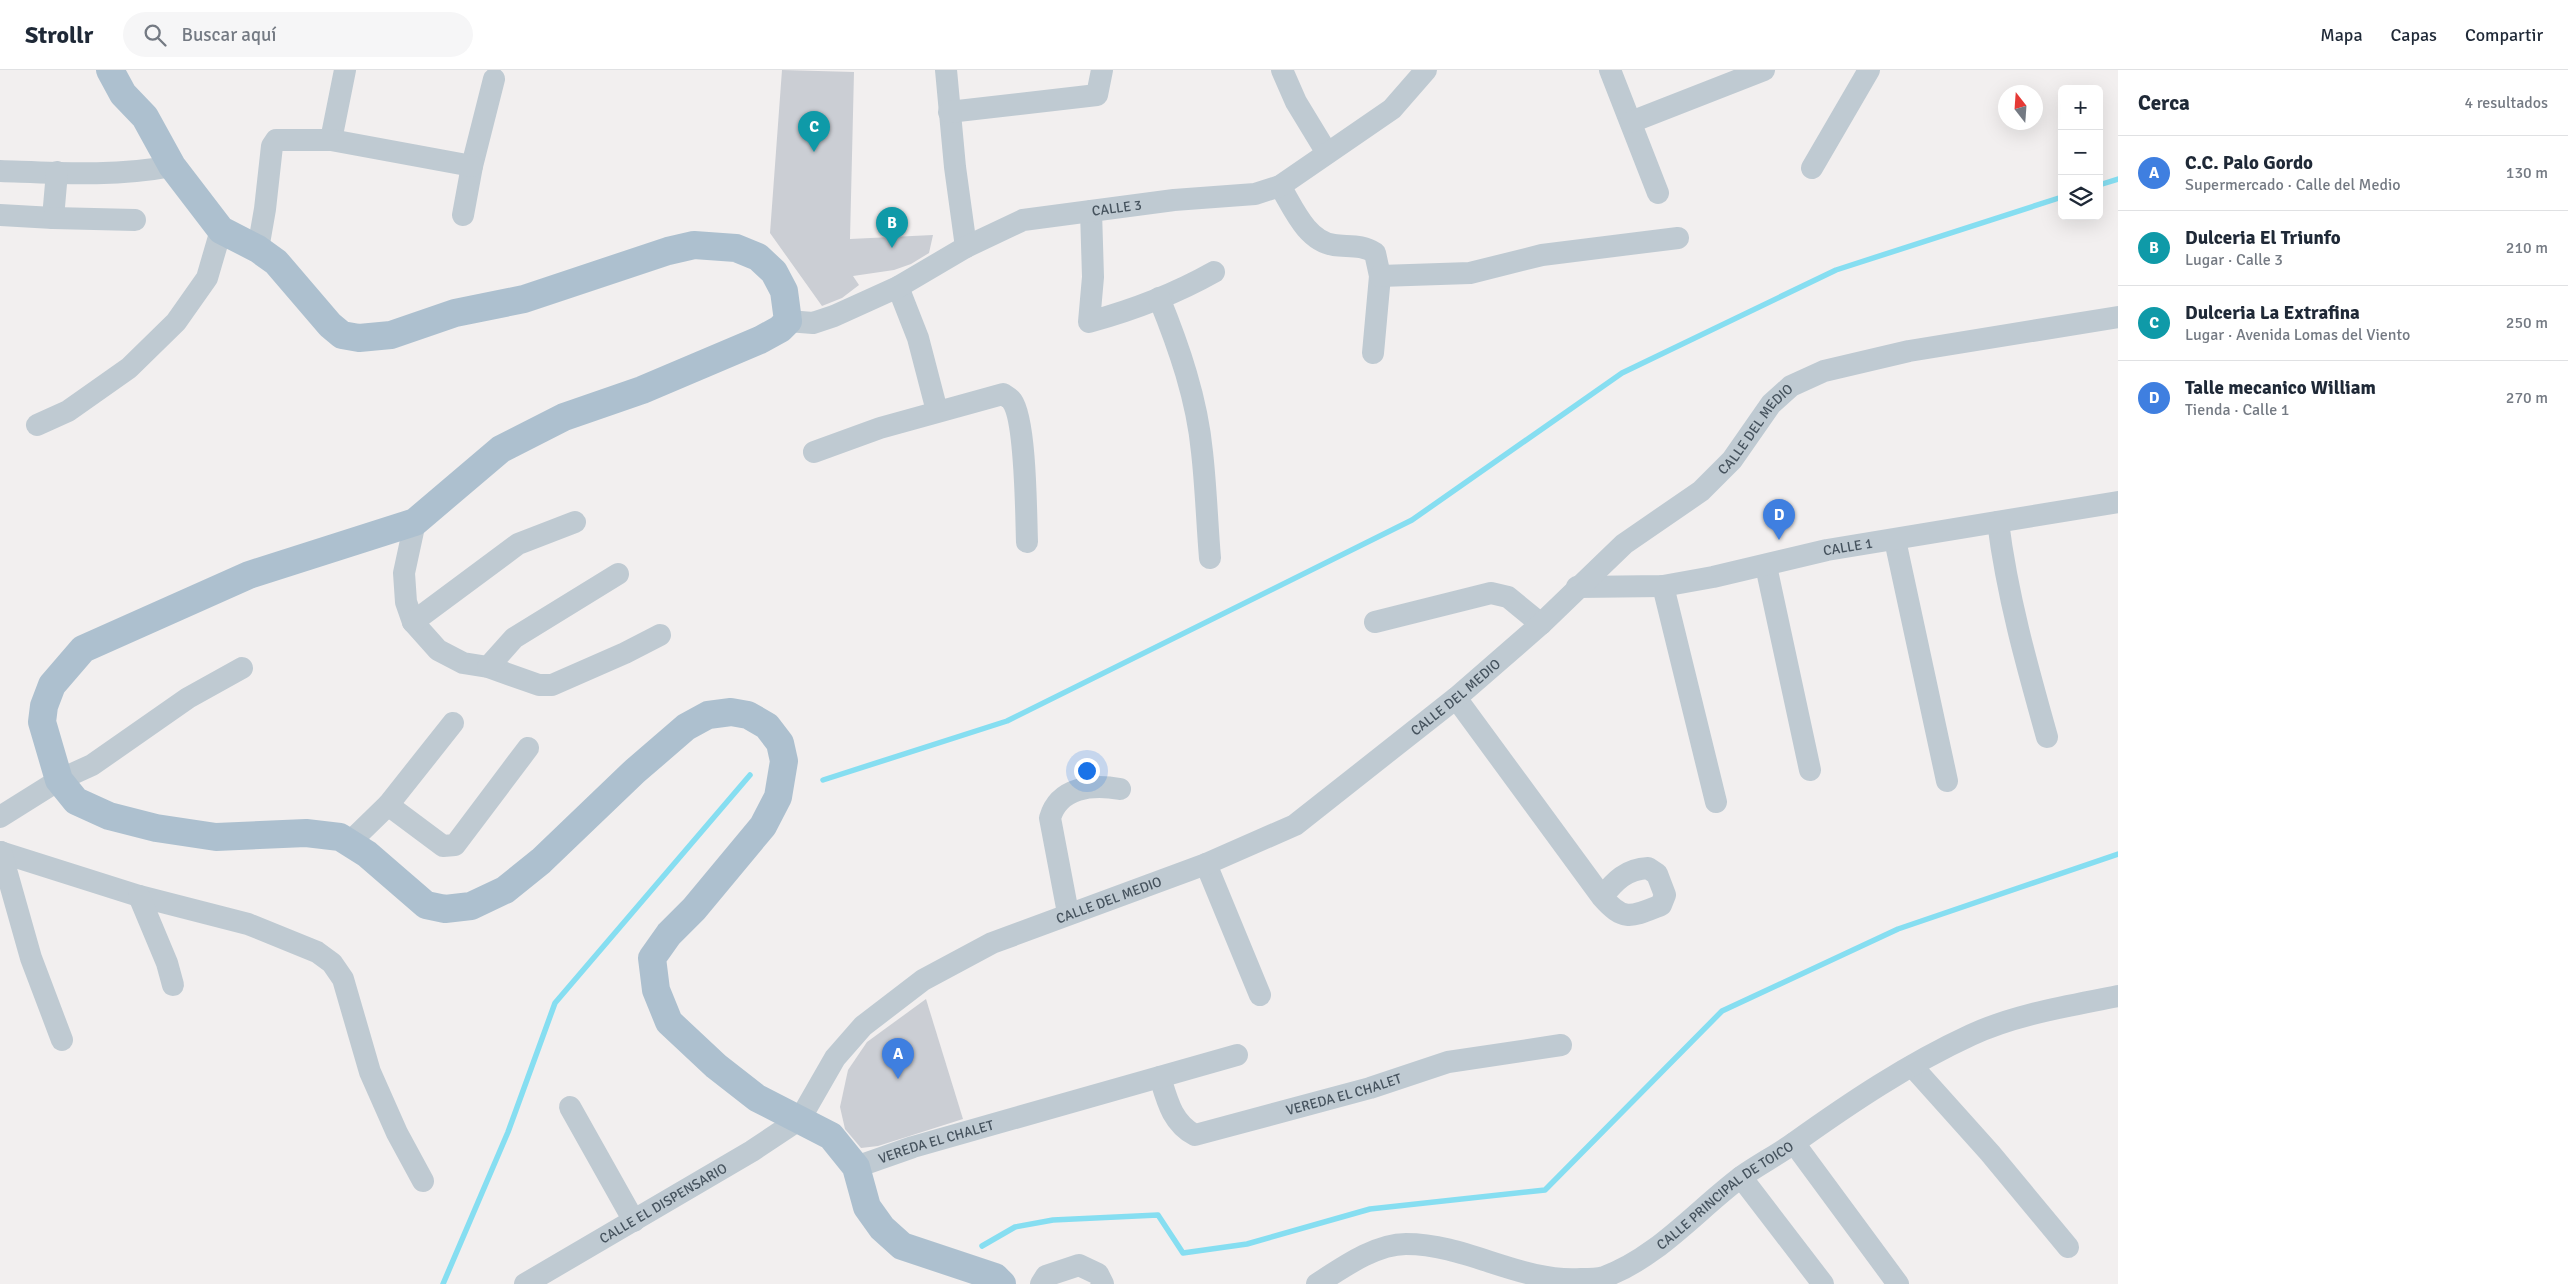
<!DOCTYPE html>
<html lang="es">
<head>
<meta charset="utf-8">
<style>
  body { margin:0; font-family:Signika,sans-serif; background:#f6f6f7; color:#1f2937 }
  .controls { position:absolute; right:15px; top:15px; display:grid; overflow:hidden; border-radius:8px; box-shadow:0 5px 20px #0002 }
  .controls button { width:45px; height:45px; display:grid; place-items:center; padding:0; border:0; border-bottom:1px solid #e0e1e3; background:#fff; color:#1f2937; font:25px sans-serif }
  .compass { position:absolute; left:1998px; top:15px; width:45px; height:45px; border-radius:50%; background:#fff; box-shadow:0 5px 20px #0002; rotate:343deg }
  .you { position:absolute; left:1086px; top:700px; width:18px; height:18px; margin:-12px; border:4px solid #fff; border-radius:50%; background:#1a73e8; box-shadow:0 0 0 8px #1a73e833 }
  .badge { display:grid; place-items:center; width:32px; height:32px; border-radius:50%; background:#b45309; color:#fff; font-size:16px; font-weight:700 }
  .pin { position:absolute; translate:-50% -41px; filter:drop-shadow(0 1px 2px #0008) }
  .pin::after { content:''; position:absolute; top:26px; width:18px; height:15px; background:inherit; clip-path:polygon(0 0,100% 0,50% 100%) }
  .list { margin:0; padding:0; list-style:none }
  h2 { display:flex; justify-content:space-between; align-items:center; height:65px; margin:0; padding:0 20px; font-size:21px }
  h2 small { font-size:16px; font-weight:400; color:#747a83 }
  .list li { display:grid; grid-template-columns:32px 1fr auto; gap:15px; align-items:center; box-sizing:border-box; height:75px; padding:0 20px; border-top:1px solid #e0e1e3 }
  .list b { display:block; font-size:19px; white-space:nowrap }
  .list p { margin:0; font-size:16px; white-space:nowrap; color:#747a83 }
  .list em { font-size:16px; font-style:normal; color:#747a83 }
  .icon { flex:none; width:28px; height:28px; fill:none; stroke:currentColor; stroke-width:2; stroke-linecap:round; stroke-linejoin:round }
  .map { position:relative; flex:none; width:2118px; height:1214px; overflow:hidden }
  header { display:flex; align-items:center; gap:30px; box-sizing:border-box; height:70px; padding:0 25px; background:#fff; border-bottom:1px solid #e0e1e3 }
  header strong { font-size:24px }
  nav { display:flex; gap:28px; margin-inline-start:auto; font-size:18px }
  .search { width:350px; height:45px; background:#f6f6f7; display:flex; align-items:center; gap:12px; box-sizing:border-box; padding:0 18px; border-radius:28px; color:#747a83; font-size:19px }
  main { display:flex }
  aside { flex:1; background:#fff }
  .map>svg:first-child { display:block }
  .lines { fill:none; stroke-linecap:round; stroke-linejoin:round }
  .stream { stroke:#86def1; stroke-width:5.5 }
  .building { fill:#cbced4 }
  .minor { stroke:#bfcad2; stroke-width:22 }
  .major { stroke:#adc0cf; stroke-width:28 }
  .labels { text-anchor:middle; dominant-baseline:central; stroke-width:4; stroke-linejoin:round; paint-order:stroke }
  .street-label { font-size:14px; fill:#46535e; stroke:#fff }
</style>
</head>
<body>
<header>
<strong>Strollr</strong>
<div class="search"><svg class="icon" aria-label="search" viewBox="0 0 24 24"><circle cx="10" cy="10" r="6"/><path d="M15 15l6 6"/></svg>Buscar aquí</div>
<nav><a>Mapa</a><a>Capas</a><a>Compartir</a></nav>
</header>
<main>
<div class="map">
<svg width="2118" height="1214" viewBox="0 0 2118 1214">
  <rect width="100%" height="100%" fill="#f2efef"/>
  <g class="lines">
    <g class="stream">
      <path d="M2099,115L2118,109"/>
      <path d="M823,710L1007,651L1412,450L1622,303L1836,200L2062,127"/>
      <path d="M982,1176L1015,1157L1053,1150L1158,1145L1183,1183L1247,1174L1370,1139L1545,1120L1722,941L1898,859L2118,784"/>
      <path d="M443,1214L508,1062L555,933L750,705"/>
    </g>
  </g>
  <g class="building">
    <path d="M782,0L854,2L850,169L933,165L929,183L911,194L894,200L853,206L859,215L842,228L822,236L770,163Z"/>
    <path d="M926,929L963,1049L878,1076L861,1078L845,1059L840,1037L848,1000L867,972Z"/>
  </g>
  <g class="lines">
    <g class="minor">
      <path d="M946,0L955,97L966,177"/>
      <path d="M1282,0L1296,32L1327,83"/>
      <path d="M1610,0L1658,123"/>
      <path d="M949,42L1097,25L1102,0"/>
      <path d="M1631,52L1764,0"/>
      <path d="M331,70L345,0"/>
      <path d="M1812,98L1869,0"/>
      <path d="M0,101C58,103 115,107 172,96"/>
      <path d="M1280,116C1293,137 1306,171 1334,175C1348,177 1362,174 1375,183L1380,206L1373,283"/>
      <path d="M1091,141L1093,207L1089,252C1133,240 1175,224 1214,202"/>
      <path d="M0,145L53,148L57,102"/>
      <path d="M463,145L472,96L494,9"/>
      <path d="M53,148L135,150"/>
      <path d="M258,179L265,139L272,76L276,70H331L472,96"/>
      <path d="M1380,206L1470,203L1542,185L1678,168"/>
      <path d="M898,217L918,268L937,341"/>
      <path d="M1159,228C1179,277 1197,329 1202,382C1206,417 1207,453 1210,488"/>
      <path id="s1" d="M788,251L813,253L834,246L898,217L966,177L1023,150L1174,130L1255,124L1280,116L1392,39L1426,0"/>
      <path d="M37,355L68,341L129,298L176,252L207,208L221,160"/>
      <path d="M814,382L880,358L1003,324C1006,326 1010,328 1012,331C1026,350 1026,445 1027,472"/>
      <path d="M415,452L404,503L406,532L413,552L438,580L463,593L488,597L539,615H552L625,583L660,565"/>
      <path d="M1998,452C2007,525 2027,596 2047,667"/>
      <path d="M1895,470L1947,711"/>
      <path d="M1766,496L1810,700"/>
      <path d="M1663,516L1716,732"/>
      <path id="s2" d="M1577,517L1663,516L1713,507L1827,480L2118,432"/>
      <path d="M413,552L518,474L575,452"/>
      <path d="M1375,552L1491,523L1508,527L1541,554"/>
      <path d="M488,597L514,568L618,504"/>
      <path d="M1456,628L1602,827C1624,852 1631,847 1661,835L1665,825L1657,804L1648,798C1626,799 1615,811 1602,827"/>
      <path d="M388,735L443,776L455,775L528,678"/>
      <path d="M0,747L59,710L92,695L188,628L242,598"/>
      <path d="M349,773L388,735L453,653"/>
      <path d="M0,782L139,826L248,854L317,882L332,893L343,909L370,1002L397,1063L423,1111"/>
      <path d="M1,782L31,888L62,970"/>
      <path d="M1206,794L1260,925"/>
      <path d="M139,826L167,893L173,915"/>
      <path d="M1068,843L1050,748C1059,717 1092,714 1120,719"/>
      <path d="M1912,996L1990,1083L2068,1177"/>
      <path id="s3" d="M1160,1007C1167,1030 1172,1053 1195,1065L1370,1018L1448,992L1561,975"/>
      <path d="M570,1037L634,1151"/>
      <path d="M1794,1073L1898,1214"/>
      <path id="s4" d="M856,1097L913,1077L1237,985"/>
      <path d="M1741,1107L1823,1214"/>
      <path id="s5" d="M525,1214L752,1081L800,1049L835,988L863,956L923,910L992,873L1206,794L1295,755L1456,628L1541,554L1624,474L1701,421L1732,390L1771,334L1791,316L1824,301L1909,281L2118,247"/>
      <path d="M1041,1214L1046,1206L1079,1195L1098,1204L1103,1214"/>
      <path id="s6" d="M1317,1214C1342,1198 1375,1174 1406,1174C1467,1174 1520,1213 1581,1209C1589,1209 1597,1209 1604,1207C1657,1188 1697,1140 1741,1107C1758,1095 1777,1085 1794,1073C1850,1033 1908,994 1971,965C2016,944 2069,936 2118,926"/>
    </g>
    <path class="major" d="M110,0L123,24L145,47L172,96L221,160L258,179L276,192L330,255L342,265L359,268L391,265L455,243L524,229L668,181L694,175L736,178L758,187L774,202L784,221L788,251L780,259L760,270L642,320L564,347L501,379L415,452L249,505L83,579L52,615L44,636L42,652L59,710L76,731L109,746L156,758L216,767L306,763L340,767L367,784L426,835L445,839L471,836L505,820L541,791L635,701L686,657L708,645L731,642L748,645L767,656L780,673L784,691L778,727L763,756L694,839L669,864L652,888L656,920L669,952L716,996L757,1028L831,1066L856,1097L867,1137L882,1158L902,1176L995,1207L1002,1214"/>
  </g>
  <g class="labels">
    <g class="street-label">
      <text stroke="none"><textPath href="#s1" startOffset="354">CALLE 3</textPath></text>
      <text stroke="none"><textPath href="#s5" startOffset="1522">CALLE DEL MEDIO</textPath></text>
      <text stroke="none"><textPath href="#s2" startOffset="275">CALLE 1</textPath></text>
      <text stroke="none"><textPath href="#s5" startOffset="1118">CALLE DEL MEDIO</textPath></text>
      <text stroke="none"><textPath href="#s5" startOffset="712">CALLE DEL MEDIO</textPath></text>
      <text stroke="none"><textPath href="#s3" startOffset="224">VEREDA EL CHALET</textPath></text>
      <text stroke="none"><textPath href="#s4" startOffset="84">VEREDA EL CHALET</textPath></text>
      <text stroke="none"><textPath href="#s6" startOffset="448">CALLE PRINCIPAL DE TOICO</textPath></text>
      <text stroke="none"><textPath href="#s5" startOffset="160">CALLE EL DISPENSARIO</textPath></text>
    </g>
  </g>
</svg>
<div class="controls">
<button>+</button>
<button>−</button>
<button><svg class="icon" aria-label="layers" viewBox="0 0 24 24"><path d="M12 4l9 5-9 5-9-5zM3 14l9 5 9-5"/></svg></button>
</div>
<svg class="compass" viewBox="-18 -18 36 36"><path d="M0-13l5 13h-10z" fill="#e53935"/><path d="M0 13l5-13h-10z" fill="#747a83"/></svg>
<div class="you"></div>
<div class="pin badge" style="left:898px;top:1009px;background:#3f7fe0">A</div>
<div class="pin badge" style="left:892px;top:178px;background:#0f9aa8">B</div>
<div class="pin badge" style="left:814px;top:82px;background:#0f9aa8">C</div>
<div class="pin badge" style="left:1779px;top:470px;background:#3f7fe0">D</div>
</div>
<aside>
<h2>Cerca<small>4 resultados</small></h2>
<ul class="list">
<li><span class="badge" style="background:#3f7fe0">A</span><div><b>C.C. Palo Gordo</b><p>Supermercado · Calle del Medio</p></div><em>130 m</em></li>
<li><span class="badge" style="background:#0f9aa8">B</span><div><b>Dulceria El Triunfo</b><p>Lugar · Calle 3</p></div><em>210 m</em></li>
<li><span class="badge" style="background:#0f9aa8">C</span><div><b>Dulceria La Extrafina</b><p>Lugar · Avenida Lomas del Viento</p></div><em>250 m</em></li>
<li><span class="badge" style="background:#3f7fe0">D</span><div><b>Talle mecanico William</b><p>Tienda · Calle 1</p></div><em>270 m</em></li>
</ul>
</aside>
</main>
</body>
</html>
